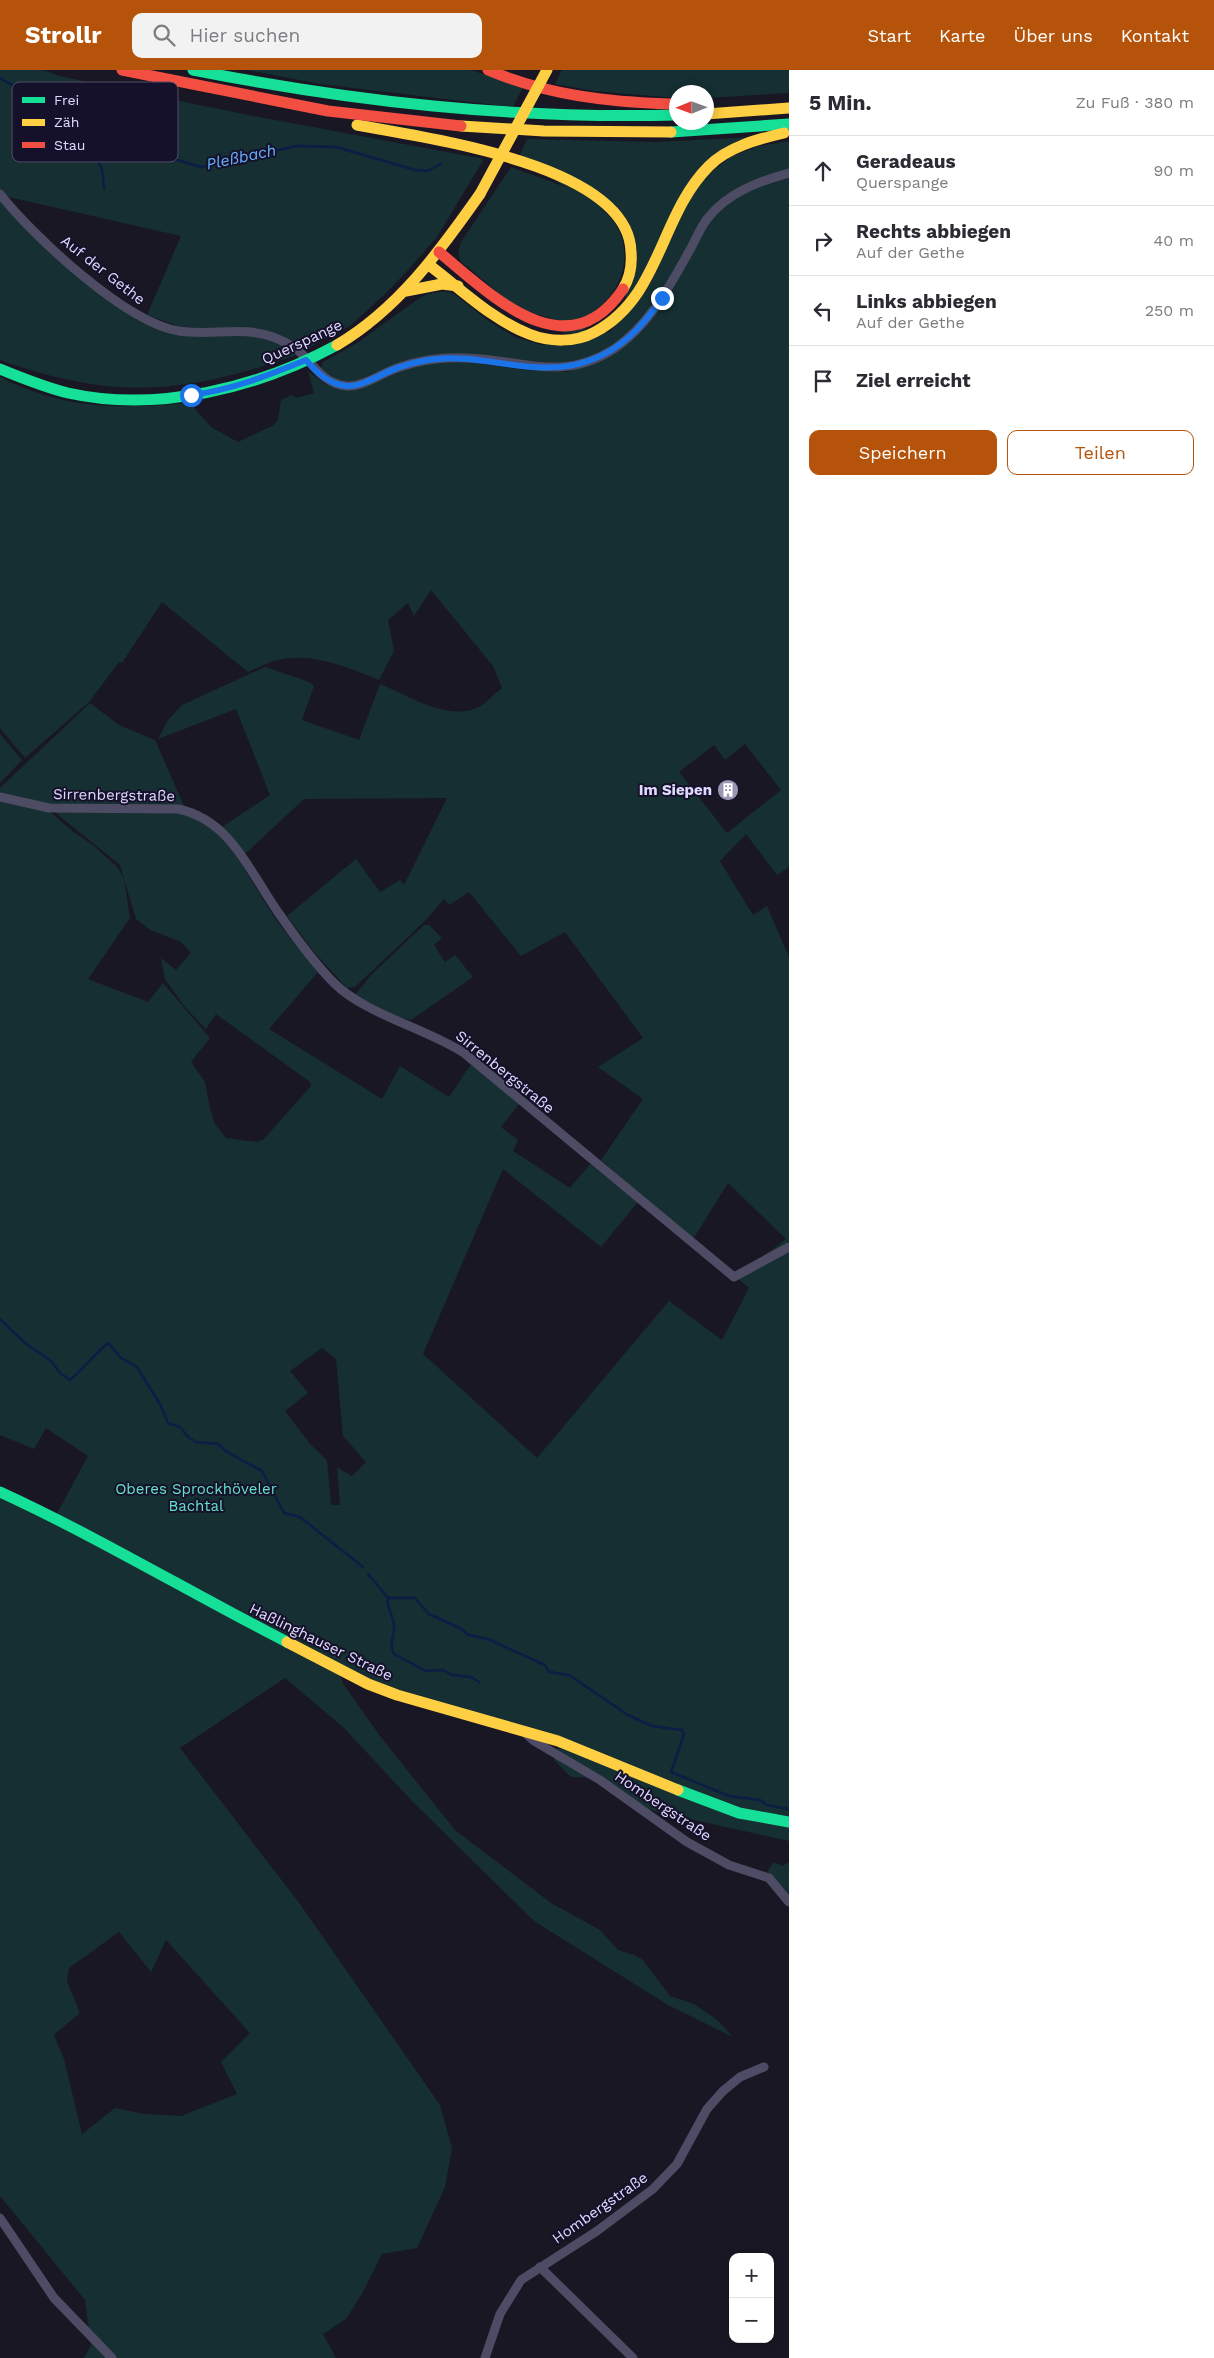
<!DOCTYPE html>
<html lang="de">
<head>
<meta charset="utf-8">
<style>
  body { margin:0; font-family:"Work Sans",sans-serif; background:#f2f2f3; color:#2b2b33 }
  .controls { position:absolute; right:15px; bottom:15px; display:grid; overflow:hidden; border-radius:10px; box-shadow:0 2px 12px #0003 }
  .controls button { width:45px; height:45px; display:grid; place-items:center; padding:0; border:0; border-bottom:1px solid #e1e1e2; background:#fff; color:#2b2b33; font:25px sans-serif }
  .compass { position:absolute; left:669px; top:15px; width:45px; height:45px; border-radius:50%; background:#fff; box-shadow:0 2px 12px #0003; rotate:269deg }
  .stop { position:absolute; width:15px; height:15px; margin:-11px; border:4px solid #1a73e8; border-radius:50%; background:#fff }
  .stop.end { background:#1a73e8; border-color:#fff; box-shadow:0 1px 5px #0008 }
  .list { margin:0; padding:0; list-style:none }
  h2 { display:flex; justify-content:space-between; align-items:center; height:65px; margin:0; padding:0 20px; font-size:21px }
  h2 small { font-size:16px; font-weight:400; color:#7c7c81 }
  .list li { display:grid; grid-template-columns:32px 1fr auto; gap:15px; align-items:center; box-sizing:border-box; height:70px; padding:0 20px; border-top:1px solid #e1e1e2 }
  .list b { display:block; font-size:19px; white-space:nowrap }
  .list p { margin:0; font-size:16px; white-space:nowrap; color:#7c7c81 }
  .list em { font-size:16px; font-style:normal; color:#7c7c81 }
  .actions { display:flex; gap:10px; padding:15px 20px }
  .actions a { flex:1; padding:11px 0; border:1px solid #b45309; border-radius:10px; text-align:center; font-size:18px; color:#b45309 }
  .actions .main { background:#b45309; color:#fff }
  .icon { flex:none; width:28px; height:28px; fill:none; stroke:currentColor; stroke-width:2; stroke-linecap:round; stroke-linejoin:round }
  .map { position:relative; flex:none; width:789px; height:2288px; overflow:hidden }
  header { display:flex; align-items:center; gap:30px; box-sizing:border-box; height:70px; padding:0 25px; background:#b45309; color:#fff }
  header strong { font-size:24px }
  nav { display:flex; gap:28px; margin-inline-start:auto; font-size:18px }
  .search { width:350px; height:45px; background:#f2f2f3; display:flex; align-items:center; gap:12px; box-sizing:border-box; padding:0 18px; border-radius:10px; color:#7c7c81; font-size:19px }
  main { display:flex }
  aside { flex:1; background:#fff }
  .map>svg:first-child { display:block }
  .green { fill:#152f32; fill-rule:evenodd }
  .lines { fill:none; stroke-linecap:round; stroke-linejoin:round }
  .stream { stroke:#0c1d46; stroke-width:2.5 }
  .street { stroke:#4e4c65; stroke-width:9 }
  .fast { stroke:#16e098; stroke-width:11 }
  .slow { stroke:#ffcf43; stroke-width:11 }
  .jam { stroke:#f24e42; stroke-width:11 }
  .slow-bridge { stroke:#ffcf43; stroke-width:11 }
  .route { stroke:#1a73e8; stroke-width:6 }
  .labels { text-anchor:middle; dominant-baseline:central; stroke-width:4; stroke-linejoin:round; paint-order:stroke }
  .street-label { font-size:15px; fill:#e0d9ff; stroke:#16112a }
  .poi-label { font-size:15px; font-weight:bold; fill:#e0d9ff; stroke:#16112a; text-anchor:end }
  .park-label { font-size:15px; fill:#64e1c9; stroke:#16112a }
  .water-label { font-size:16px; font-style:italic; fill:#68b0ff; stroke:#16112a }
  .key { fill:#16112a; stroke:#534d6a; stroke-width:1 }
  .key-label { font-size:14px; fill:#e0d9ff }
</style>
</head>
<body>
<header>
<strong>Strollr</strong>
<div class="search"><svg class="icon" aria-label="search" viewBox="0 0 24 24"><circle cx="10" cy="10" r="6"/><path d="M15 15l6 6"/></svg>Hier suchen</div>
<nav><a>Start</a><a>Karte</a><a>Über uns</a><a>Kontakt</a></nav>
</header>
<main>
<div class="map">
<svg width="789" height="2288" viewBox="0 0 789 2288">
  <rect width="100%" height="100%" fill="#1a1724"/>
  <g class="green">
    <path d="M0,0H43L59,6L243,44L484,89L437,167L409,199L385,224L350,256L308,278L263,260L210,259L178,256L147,245L181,166L4,126L0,120Z"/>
    <path d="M247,0H471L523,17L513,37L320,14Z"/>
    <path d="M562,0H789V23L707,28L706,22H676V28L594,21L555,14Z"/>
    <path d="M753,67L711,89L635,221L577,265L545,259L625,229L628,154L518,89L527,69L655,72Z"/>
    <path d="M789,71V797L777,805L746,764L720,791L753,845L767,836L789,887V1771L645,1739L600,1708L571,1707L554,1690L561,1669L340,1605L344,1615L380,1666L455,1760L551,1833L600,1860L618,1880L634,1885L643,1890L670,1926L694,1934L716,1949L733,1967L668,1935L534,1851L411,1730L344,1658L285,1608L180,1678L300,1834L440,2035L452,2078L445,2117L417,2178L382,2184L362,2224L346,2249L323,2264L336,2288H84L91,2276L85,2230L0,2126V1426L53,1451L88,1386L46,1358L34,1379L0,1365V730L49,741L72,761L93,775L118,798L124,809L130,848L88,909L148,932L163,913L210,968L191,992L205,1012L210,1039L215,1054L226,1068L256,1072L263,1070L311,1016L310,1012L216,944L206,959L184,936L165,909L161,888L176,900L191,883L181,872L150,860L136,849L120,795L52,740L181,742C231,760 244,802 271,842C285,863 303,882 318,902L269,959L382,1029L400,996L449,1027L472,993L520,1033L501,1057L518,1070L513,1081L570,1118L590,1094L638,1132L601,1177L503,1099L423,1284L537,1388L669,1231L722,1270L749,1218L736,1207L786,1169L728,1113L692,1171L601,1090L643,1029L598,997L643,968L565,862L521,886L469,822L449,835L444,829L426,850L355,917L347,918L313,881L287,846L356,789L380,822L400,810L404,815L447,728L304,729L245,784L222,757L270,725L236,639L158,669L168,650L182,635L265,597L309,612L314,616L302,650L359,670L380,614C409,626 448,652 479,637C486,633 494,624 502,618L493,596L431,520L414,546L408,533L388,550L394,581L379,610C348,597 311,582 277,590C267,593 257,598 248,602L162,532L122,593L119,592L89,632L25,688L0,658V307C64,340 120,339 190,333L211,357L238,372L274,355L278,350L281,330L292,325L296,328L314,323L308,301L325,314L350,320L407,299L436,292L464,291L525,300L567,302L601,289L626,266L599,284L563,294L465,285L375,303L354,313L340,312L328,307L321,299L323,292L357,273L418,229L427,224L445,221L454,224L490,252L515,267L542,275L611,261L690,129L707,105L732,86L759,76ZM745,674L781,720L727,763L679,702L714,675L725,690ZM322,1278L336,1289L343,1366L366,1392L352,1406L337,1397L340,1435H331L327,1390L310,1374L285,1341L308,1323L290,1301ZM119,1862L151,1902L166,1870L250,1963L221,1992L237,2024L181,2046L144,2044L115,2038L82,2064L64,1989L54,1965L80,1943L67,1911L69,1898Z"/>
    <path d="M511,97C542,109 582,119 606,143C647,182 614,250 561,251C556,251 551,248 546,247C538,244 528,243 521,239C501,227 480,206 461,192L458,183L461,172Z"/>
    <path d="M0,128L118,235L176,263L262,266L280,272L296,285C185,325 112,330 0,290Z"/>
    <path d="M90,633L119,655L155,670L185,738L49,736L0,725V718Z"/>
    <path d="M0,664L22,690L0,713Z"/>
    <path d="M424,855H429L442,868L434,875L445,892L455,885L473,907L411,950L395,946L355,925L372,904Z"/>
    <path d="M774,1792L782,1796L789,1792V1830L769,1806L768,1800Z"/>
  </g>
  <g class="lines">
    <g class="stream">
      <path d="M0,8L26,23L62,38L87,69L111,77L160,85L201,97L297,76L336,77L415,100L427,101L441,94"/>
      <path d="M87,69L102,99L104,119"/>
      <path d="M0,1249L25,1273L51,1291L60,1303L70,1310C84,1298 94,1285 108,1273L121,1288L137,1297L160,1334L168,1353L180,1357L188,1367L196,1372L218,1374L227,1382L262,1401L284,1443L300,1447L363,1497"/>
      <path d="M368,1504L388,1528H415L429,1544L462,1559L468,1565L488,1569L545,1595L549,1602L569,1605L628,1645L652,1656L682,1660L684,1664L671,1702L729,1726L760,1730L767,1735L789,1739"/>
      <path d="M388,1528C386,1538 394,1546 394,1556C395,1567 388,1573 394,1584L426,1601L443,1600L452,1605L471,1607L479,1612"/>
    </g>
    <g class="street">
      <path d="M0,124C33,166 126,253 179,261C210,266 244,256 273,267C283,271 295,276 302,284C316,298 325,314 347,316C364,317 383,302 400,297C421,290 444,287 466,288C521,289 561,313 614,279C650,255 670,215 691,178C696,168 701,157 707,149C727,123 759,111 789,103"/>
      <path d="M0,727L49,738L178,739C232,750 251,805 280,845C296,868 314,893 334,913C365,944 425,958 464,983L734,1207L789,1177"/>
      <path d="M525,1663L534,1671L600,1710L687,1772L729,1795L769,1808L789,1832"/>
      <path d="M0,2148L54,2228L112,2288"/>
      <path d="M540,2197L633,2288"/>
      <path d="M485,2288L500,2244L521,2210L597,2161L653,2119L677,2094L707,2039L723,2021L740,2007L764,1997"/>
    </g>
    <g class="fast">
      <path d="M193,0C356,32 510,49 676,45"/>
      <path d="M671,62L789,54"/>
      <path d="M0,299C22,308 44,317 68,323C157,343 258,318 337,275"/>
      <path d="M0,1422C98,1467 191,1523 287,1572"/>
      <path d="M678,1720L739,1743L789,1752"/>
    </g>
    <g class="slow">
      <path d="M706,44L789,38"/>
      <path d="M357,55C424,68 629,94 631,182C632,194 630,208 623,219"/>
      <path d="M461,56L544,61L671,62"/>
      <path d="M429,195C461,219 491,249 529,264C549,272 575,273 595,262C661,227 659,146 709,96C728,77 758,69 784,63"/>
      <path d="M406,221L442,214L458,216"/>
      <path d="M337,275C398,239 440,181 480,124"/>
      <path d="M287,1572L368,1614L397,1625L558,1671L678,1720"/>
    </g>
    <g class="jam">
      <path d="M122,0L328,41L461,56"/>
      <path d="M488,0C547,25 607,32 671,34"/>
      <path d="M439,182C491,225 567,302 623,219"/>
    </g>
    <path class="slow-bridge" d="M480,124L547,0"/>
  </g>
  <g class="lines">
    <path class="route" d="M191,325C232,320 269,305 306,290C317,303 329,314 346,316C364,317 383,302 400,297C412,293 425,290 437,289C487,284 539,309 588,291C621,280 643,256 662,228"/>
  </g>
  <defs>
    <g id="building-disc" transform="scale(1.125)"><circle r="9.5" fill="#9b95b2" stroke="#16112a"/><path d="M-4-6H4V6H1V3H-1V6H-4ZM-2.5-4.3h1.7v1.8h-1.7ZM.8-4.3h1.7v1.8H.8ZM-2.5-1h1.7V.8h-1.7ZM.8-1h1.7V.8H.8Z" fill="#fff"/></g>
  </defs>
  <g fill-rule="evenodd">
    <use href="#building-disc" x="728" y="720"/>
  </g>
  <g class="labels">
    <g class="street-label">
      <text transform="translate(103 200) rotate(38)">Auf der Gethe</text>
      <text transform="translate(302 272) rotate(-25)">Querspange</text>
      <text transform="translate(114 725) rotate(1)">Sirrenbergstraße</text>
      <text transform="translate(505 1002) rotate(39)">Sirrenbergstraße</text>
      <text transform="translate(321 1572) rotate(26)">Haßlinghauser Straße</text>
      <text transform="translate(663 1736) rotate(34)">Hombergstraße</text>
      <text transform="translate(600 2138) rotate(-35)">Hombergstraße</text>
    </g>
    <g class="poi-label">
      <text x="712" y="720">Im Siepen</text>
    </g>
    <g class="park-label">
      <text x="196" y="1419">Oberes Sprockhöveler<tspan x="196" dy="17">Bachtal</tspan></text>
    </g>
    <g class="water-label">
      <text transform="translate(241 87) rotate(-12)">Pleßbach</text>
    </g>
  </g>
  <rect x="12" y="12" width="166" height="80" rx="8" class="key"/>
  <rect x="22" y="27" width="23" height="6" fill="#16e098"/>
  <rect x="22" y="49" width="23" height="7" fill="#ffcf43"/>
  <rect x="22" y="72" width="23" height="6" fill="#f24e42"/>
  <g class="key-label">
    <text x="54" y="35">Frei</text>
    <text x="54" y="57">Zäh</text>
    <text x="54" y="80">Stau</text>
  </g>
</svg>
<div class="controls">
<button>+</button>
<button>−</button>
</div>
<svg class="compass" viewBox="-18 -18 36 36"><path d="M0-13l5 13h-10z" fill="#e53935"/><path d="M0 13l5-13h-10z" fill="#7c7c81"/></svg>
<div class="stop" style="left:191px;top:325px"></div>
<div class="stop end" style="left:662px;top:228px"></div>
</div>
<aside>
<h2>5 Min.<small>Zu Fuß · 380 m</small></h2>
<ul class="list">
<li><svg class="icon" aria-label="ahead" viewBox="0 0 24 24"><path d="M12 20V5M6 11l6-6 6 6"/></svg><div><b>Geradeaus</b><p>Querspange</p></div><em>90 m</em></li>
<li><svg class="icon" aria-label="right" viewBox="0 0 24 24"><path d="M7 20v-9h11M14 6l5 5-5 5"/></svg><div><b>Rechts abbiegen</b><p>Auf der Gethe</p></div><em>40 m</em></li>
<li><svg class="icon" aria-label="left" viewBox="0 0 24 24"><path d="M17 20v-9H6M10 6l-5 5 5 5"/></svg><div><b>Links abbiegen</b><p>Auf der Gethe</p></div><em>250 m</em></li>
<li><svg class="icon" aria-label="arrive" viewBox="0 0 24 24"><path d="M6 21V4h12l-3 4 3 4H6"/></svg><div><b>Ziel erreicht</b></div></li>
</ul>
<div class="actions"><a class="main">Speichern</a><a>Teilen</a></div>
</aside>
</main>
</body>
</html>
